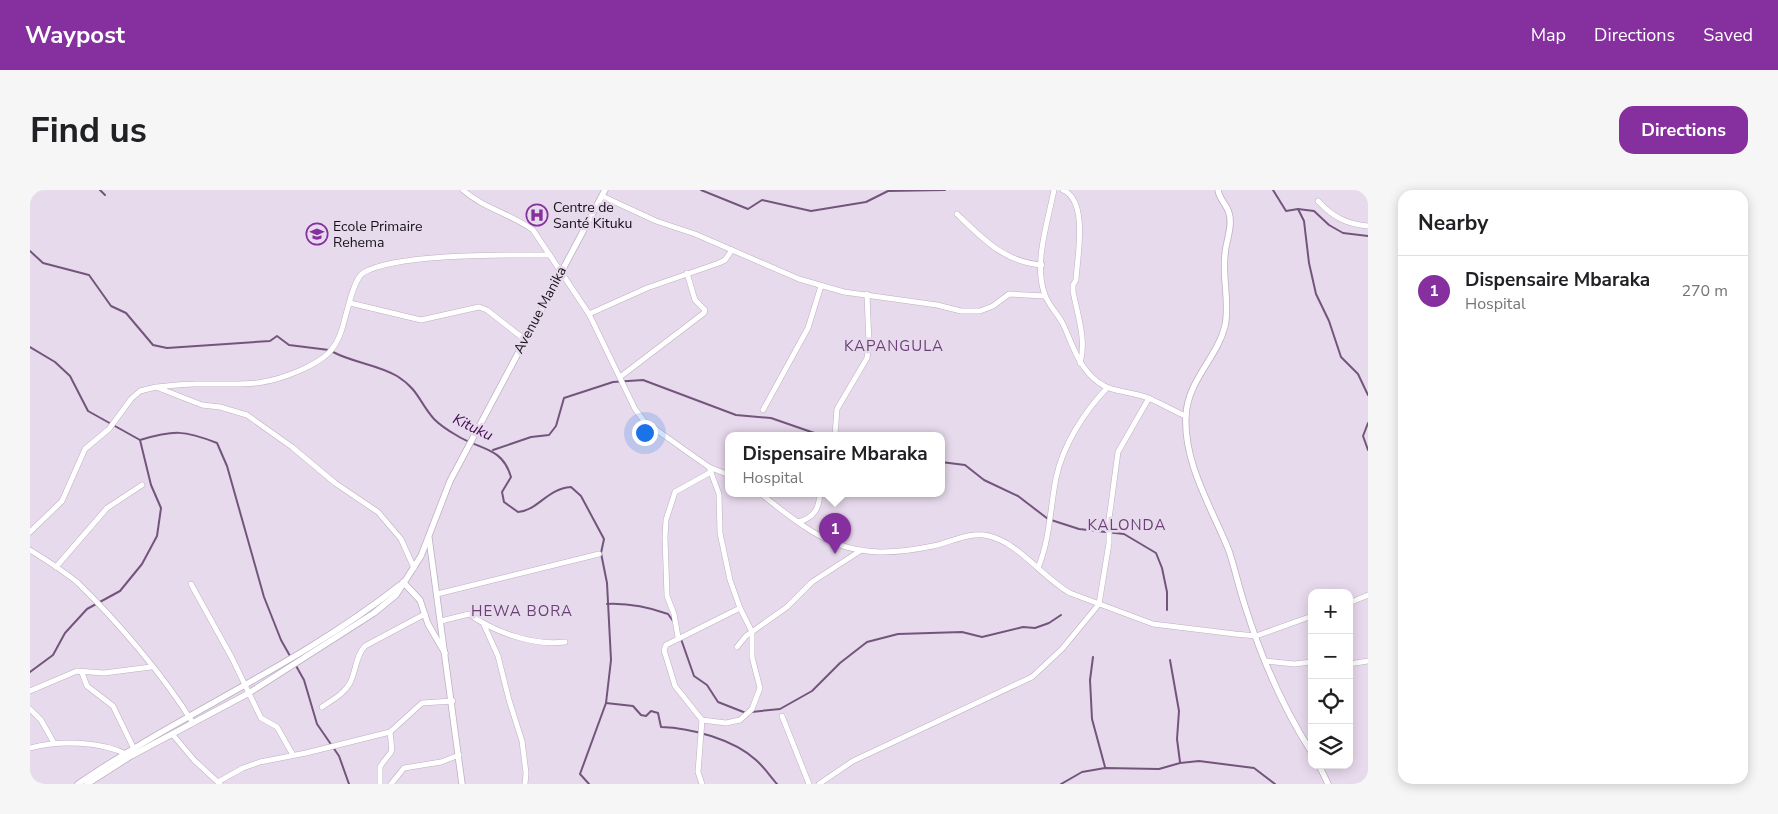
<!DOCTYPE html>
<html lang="en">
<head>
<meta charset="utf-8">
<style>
  body { margin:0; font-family:"Nunito Sans",sans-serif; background:#f6f6f6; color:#202124 }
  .controls { position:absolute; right:15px; bottom:15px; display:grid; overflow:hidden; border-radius:10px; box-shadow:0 2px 12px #0003 }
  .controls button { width:45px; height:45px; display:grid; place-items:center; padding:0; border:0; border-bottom:1px solid #e0e0e0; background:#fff; color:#202124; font:25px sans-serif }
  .you { position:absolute; left:614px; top:242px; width:18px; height:18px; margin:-12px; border:4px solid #fff; border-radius:50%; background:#1a73e8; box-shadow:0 0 0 8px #1a73e833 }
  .badge { display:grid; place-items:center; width:32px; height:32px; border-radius:50%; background:#85309e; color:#fff; font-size:16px; font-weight:700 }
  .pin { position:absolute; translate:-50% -41px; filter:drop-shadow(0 1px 2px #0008) }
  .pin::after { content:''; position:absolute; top:26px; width:18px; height:15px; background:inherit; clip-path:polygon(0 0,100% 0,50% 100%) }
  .popup { position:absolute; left:695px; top:242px; width:220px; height:65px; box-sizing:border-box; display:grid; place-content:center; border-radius:10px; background:#fff; filter:drop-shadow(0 1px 4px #0005); font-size:16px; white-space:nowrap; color:#757577 }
  .popup b { font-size:19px; color:#202124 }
  .popup::after { content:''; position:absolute; left:50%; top:100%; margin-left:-10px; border:10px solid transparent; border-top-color:#fff }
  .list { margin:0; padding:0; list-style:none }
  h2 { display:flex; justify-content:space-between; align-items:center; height:65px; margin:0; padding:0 20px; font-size:21px }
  h2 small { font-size:16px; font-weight:400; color:#757577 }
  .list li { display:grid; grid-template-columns:32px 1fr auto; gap:15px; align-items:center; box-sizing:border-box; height:70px; padding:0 20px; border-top:1px solid #e0e0e0 }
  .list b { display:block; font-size:19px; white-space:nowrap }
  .list p { margin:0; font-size:16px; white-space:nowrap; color:#757577 }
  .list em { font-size:16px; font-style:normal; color:#757577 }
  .icon { flex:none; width:28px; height:28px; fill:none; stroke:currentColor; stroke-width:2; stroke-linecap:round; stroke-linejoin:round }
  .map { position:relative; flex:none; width:1338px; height:594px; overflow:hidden; border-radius:15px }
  header { display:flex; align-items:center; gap:30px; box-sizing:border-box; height:70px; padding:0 25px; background:#85309e; color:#fff }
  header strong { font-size:24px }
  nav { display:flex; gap:28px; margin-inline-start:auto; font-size:18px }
  .intro { display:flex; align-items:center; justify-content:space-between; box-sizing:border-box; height:120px; padding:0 30px }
  h1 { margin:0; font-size:35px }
  .button { padding:12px 22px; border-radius:15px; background:#85309e; color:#fff; font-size:18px; font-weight:700 }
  main { display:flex; gap:30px; padding:0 30px }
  aside { flex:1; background:#fff; border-radius:15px; box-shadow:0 2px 12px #0003 }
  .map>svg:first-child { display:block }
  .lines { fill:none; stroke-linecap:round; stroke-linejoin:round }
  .stream { stroke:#73557c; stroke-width:2 }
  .minor-casing { stroke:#bdafc2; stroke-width:6 }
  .tertiary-casing { stroke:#bdafc2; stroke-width:7 }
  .minor { stroke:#fff; stroke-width:5 }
  .tertiary { stroke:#fff; stroke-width:5.5 }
  .labels { text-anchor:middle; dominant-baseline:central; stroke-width:5; stroke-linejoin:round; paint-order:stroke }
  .poi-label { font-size:14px; fill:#151017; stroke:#e8daed; text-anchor:start }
  .street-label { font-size:14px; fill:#151017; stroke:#e8daed }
  .neighbourhood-label { font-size:15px; letter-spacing:1px; fill:#6a4077; stroke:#e8daed }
  .water-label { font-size:15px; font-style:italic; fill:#430d52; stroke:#e8daed }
</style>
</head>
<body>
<header>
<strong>Waypost</strong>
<nav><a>Map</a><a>Directions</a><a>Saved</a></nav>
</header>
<div class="intro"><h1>Find us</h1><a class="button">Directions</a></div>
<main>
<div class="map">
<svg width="1338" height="594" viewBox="0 0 1338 594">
  <rect width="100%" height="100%" fill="#e8daed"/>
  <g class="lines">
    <g class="stream">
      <path d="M70,0L75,5"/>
      <path d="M671,0L718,19L732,10L781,21L836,12L858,1L915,0"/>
      <path d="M1243,0L1256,21L1268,19L1284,21L1299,35L1313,43L1338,46"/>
      <path d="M1268,19L1274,31L1279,73L1286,104L1299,131L1311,167L1328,184L1338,205"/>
      <path d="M0,61L13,73L59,85L81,116L96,123L123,155L137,158L240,151L247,146L259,155L299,160"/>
      <path d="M0,157L25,172L40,186L58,221L110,250C144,240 154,240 187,253L197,276L234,407L251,450L260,466"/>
      <path d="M303,162C324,173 346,174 367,186C389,200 389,212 404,229C410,235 419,241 426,245C449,260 472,256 481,287L472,302L474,312L488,322C509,320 516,299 541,297L551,306L574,349L571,363L577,393L581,470L576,513L550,584L559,594"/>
      <path d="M1338,233L1333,246L1338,260"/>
      <path d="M463,260L501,247L519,245L526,236L534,208L583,192L613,190L706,225L741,228L790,245"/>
      <path d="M911,272L935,275L954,290L988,306L1018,329L1049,339L1094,344L1126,363L1132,378L1137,402V420"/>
      <path d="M577,414C599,413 618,417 638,424L643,431"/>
      <path d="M651,449L664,486L677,495L688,512L716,523"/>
      <path d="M1063,467L1060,490L1062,529L1075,577"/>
      <path d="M1140,470L1149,521L1147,549L1150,572"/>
      <path d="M265,474L274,490L287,534L309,566L319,594"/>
      <path d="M0,482L23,465L35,443L57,419L90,401L112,374L127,346L131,318L121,295L110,250"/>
      <path d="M576,513L603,516L611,525L616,526L621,521L628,523L631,537C661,538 703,549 726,570C734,577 740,586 747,594"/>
      <path d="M721,522L750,519L782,501L810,473L837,452L868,444L932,442L952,447L993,437L1005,438L1019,433L1031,425"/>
      <path d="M1031,594L1052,582L1075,578L1129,579L1150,573L1169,571L1224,578L1245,594"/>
    </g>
    <g class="minor-casing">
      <g id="minor">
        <path d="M433,0C453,18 481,24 503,40L559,124L605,219L614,231L659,263L679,277L699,285"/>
        <path d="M1024,0C1018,31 1003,75 1015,105C1019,116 1028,124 1033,134C1043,155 1048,177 1068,192C1082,203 1102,201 1118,208C1131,213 1143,221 1156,226"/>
        <path d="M1033,0C1059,11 1047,68 1046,90L1043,95V101C1047,123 1057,151 1050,173"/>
        <path d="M572,6L626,31L665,44L769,89L814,102L907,115L931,121H950L963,116L979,104L1015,106"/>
        <path d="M1288,11C1303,27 1316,34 1338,36"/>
        <path d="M927,24C953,49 974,72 1012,75"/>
        <path d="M320,113L391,130L449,117L457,120L494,149"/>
        <path d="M559,124L617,98L689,73L695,70L702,60"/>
        <path d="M590,187L674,123L675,120L665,110L657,83"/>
        <path d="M127,197C139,196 152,194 164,194C209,193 228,199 271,180C293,170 305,162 312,139C316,127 323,89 333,83C366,63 477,65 520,65"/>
        <path d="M733,220L778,138L791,96"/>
        <path d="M805,245L807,219L837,168L839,154L837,104"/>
        <path d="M730,303C792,353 821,373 903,356C921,352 941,341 959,346C989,353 1013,388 1040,403L1123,434L1205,444L1226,446L1282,426"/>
        <path d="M768,332C784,328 789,319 790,303"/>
        <path d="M0,342L32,311L55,259L79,239L101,209L110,201L126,197L172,215L190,217L217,225L262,257L305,293L348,322L371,349L384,378"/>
        <path d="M0,360C16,370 34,381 48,393C88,432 134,486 163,533"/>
        <path d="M26,377L77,318L112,295"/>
        <path d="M1008,378C1020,349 1020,319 1026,288C1033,255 1054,222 1077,198"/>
        <path d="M161,394L202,468L231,528L247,537L263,565"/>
        <path d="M407,404L569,364"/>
        <path d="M1319,413L1338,405"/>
        <path d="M411,431L439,424C464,442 503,456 535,452"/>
        <path d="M454,435L468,466L479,510L492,551L496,583L495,594"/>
        <path d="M648,447L644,424L637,406L635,347L636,330L645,302L681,282"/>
        <path d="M707,457L716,446L757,417L782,392L830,361"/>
        <path d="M1236,471L1264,474L1282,472"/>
        <path d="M1319,474L1338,471"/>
        <path d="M52,483L57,496L83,516L105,561"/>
        <path d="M0,501L47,481L74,483L121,477"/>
        <path d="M292,517C302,510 314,504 320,493C326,481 326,465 335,456L395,424"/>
        <path d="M0,519L11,530L24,553"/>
        <path d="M752,526L779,594"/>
        <path d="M672,530L696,533L710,530L722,519L730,498L722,467V442L710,418L700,390L690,343L689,304L679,277"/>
        <path d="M143,545L164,570L190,594"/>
        <path d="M0,558C29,550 71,551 98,565"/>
        <path d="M188,592L213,578L230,572L276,563L360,542L392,513L423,511"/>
        <path d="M350,594V577C363,556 363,570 360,542"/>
        <path d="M361,594L374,578L411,572L429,565"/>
        <path d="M672,594L668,582L672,530L645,496L634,460L636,455L710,418"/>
        <path d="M789,594L823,571L1002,487L1032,459L1069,414L1079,353V329L1088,262L1119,208"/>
      </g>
    </g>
    <g class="tertiary-casing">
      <g id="tertiary">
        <path d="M1188,0C1189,9 1197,15 1199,23C1203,36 1196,51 1195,64C1192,88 1200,112 1195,136C1187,168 1158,190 1156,225C1153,273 1182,318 1199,361C1205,379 1209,398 1215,416C1231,467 1253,518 1282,563"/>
        <path d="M399,348L432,594"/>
        <path d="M373,392L390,410L398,434L415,463"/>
        <path d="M1289,575L1298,594"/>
        <path d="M48,594C152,523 270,474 370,395"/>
        <path d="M57,594L101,566L219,503L344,423L366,405L391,366L420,291L575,0"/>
      </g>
    </g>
    <use href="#minor" class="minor"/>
    <use href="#tertiary" class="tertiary"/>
  </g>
  <defs>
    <g id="hospital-ring" transform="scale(1.125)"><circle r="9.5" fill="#e8daed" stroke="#85309e" stroke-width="1.5"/><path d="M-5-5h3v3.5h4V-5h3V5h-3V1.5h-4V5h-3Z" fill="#85309e"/></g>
    <g id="school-ring" transform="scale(1.125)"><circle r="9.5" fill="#e8daed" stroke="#85309e" stroke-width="1.5"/><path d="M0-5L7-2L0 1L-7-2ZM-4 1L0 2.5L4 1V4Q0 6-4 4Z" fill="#85309e"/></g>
  </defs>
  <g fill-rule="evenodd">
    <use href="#hospital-ring" x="507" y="25"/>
    <use href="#school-ring" x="287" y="44"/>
  </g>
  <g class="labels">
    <g class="poi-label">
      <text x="523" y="17">Centre de<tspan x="523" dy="16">Santé Kituku</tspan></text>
      <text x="303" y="36">Ecole Primaire<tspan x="303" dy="16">Rehema</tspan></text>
    </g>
    <g class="street-label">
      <text transform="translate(510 120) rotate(-62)">Avenue Manika</text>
    </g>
    <g class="neighbourhood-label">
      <text x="864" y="156">KAPANGULA</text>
      <text x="1097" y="335">KALONDA</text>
      <text x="492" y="421">HEWA BORA</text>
    </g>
    <g class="water-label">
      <text transform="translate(443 237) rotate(26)">Kituku</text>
    </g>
  </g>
</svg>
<div class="controls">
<button>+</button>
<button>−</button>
<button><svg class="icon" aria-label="locate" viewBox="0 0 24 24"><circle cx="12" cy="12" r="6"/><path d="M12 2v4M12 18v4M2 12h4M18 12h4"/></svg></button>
<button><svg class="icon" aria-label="layers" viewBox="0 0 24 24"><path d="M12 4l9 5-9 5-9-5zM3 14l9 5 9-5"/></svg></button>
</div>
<div class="you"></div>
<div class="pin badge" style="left:805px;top:364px">1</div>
<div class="popup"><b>Dispensaire Mbaraka</b>Hospital</div>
</div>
<aside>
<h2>Nearby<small></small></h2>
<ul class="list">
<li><span class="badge">1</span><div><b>Dispensaire Mbaraka</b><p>Hospital</p></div><em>270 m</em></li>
</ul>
</aside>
</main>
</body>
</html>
